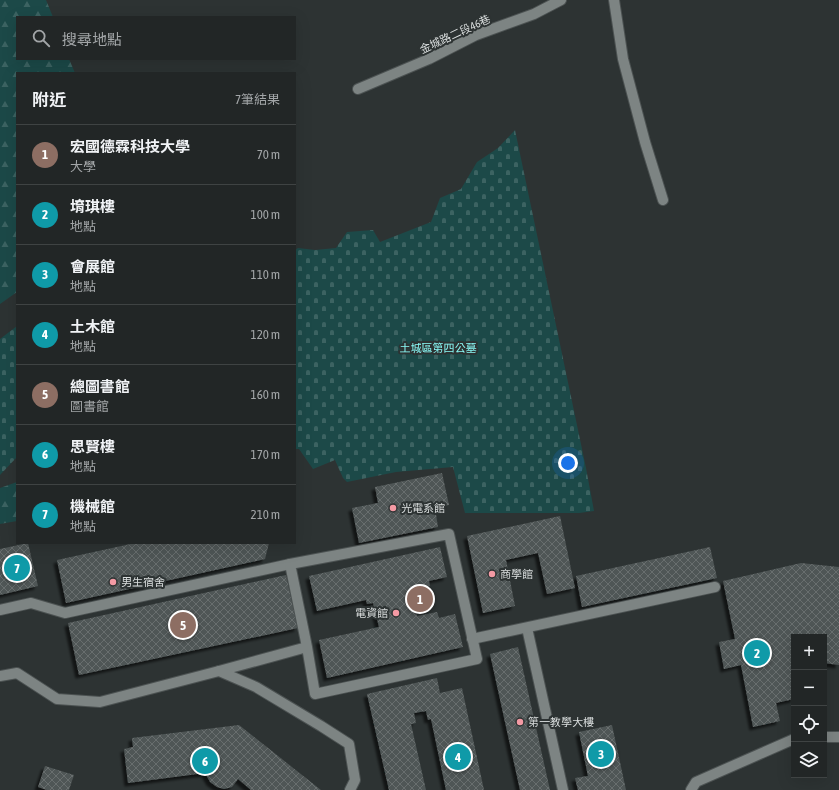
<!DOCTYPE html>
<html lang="zh-TW">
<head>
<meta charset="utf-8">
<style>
  body { margin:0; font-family:"Asap Condensed","Noto Sans TC",sans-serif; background:#2e3232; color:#f1f3f6 }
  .controls { position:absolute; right:12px; bottom:12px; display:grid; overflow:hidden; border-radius:0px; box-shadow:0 4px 16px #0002 }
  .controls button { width:36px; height:36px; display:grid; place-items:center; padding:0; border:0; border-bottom:1px solid #3f4343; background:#222626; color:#f1f3f6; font:20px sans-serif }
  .you { position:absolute; left:568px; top:463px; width:14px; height:14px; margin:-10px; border:3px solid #fff; border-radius:50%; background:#1a73e8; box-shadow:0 0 0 6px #1a73e833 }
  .badge { display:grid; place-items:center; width:26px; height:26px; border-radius:50%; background:#d93025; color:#fff; font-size:13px; font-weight:700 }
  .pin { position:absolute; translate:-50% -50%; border:2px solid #fff; box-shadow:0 1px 4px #0006 }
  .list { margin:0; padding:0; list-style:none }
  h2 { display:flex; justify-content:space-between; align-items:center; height:52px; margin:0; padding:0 16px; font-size:17px }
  h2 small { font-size:13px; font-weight:400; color:#a2a5a7 }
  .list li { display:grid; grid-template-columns:26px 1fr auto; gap:12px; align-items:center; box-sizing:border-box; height:60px; padding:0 16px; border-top:1px solid #3f4343 }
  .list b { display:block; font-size:15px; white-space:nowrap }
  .list p { margin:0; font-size:13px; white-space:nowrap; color:#a2a5a7 }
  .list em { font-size:13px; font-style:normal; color:#a2a5a7 }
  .icon { flex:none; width:22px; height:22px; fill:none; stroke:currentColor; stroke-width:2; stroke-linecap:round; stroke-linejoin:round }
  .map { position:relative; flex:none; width:839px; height:790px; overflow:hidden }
  .search { position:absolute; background:#222626; box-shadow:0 4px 16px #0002; left:16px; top:16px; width:280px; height:44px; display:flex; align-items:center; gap:10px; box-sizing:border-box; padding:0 14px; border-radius:0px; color:#a2a5a7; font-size:15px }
  .panel { position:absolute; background:#222626; box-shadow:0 4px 16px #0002; left:16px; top:72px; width:280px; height:472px; border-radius:0px }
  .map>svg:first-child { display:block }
  .forest { fill:url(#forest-firs) }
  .cemetery { fill:url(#cemetery-stones) }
  .building { fill:url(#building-cross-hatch); filter:url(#shadow) }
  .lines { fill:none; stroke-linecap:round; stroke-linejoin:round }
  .minor-casing { stroke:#4c5252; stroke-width:12 }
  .minor { stroke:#7d8483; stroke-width:10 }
  .poi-dot { fill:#f49aa4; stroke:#2d3333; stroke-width:1.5 }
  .labels { text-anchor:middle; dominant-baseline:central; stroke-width:4; stroke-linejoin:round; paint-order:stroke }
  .street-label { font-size:11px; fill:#dadede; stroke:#2d3333 }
  .park-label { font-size:11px; fill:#89faf7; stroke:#2d3333 }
  .poi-label { font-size:11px; fill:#dadede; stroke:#2d3333; text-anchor:start }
</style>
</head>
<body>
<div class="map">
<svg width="839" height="790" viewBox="0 0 839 790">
  <defs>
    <pattern id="forest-firs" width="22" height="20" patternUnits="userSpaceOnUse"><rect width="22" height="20" fill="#1c4948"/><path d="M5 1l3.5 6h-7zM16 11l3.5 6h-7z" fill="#3c6362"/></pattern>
    <pattern id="cemetery-stones" width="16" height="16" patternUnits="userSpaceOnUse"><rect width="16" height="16" fill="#1c4948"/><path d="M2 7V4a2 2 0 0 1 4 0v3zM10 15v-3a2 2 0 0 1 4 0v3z" fill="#3c6362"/></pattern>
    <pattern id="building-cross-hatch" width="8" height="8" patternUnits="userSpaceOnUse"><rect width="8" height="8" fill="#4f5656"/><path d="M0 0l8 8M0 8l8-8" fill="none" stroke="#686e6e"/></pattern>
    <filter id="shadow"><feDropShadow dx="-3.5" dy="3.5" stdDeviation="1" flood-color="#0009"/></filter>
  </defs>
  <rect width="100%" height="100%" fill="#2d3333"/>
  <g class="forest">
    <path d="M0,0H46L53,17H17V59H69L75,73H17V292L0,304Z"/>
    <path d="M17,482V521L0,524V488Z"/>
  </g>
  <g class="cemetery">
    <path d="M515,130L586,468L594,511L579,513H465L453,467L396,472L347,482L343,478L335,460L313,469L299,449H295V250L298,248L315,250L336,248L347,232L373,230L380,242L431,222L440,198L461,189L477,162L498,148Z"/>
    <path d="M17,326V457L0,475V339Z"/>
  </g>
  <g class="building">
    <path d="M442,473L449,505L435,508L438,527L359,543L352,508L378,503L375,487Z"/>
    <path d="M560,516L575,588L547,594L538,553L506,560L515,606L483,613L467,536Z"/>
    <path d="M28,543L38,586L0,595V549Z"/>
    <path d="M135,543H269L265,559L66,603L57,560Z"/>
    <path d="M440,547L447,577L429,581L430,586L411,591L417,616L437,612L439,618L455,614L463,647L327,678L319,640L379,627L373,603L367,604L366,600L317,611L309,576Z"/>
    <path d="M710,547L717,578L582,607L576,576Z"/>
    <path d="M801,563L839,567V665L824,663V637H794V699L776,703L780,721L753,727L741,665L724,669L719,642L735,639L723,581Z"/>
    <path d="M286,575L298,628L79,675L68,623Z"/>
    <path d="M518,647L550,790H520L490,654Z"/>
    <path d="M437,678L440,693L462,688L484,790H446L431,719L428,720L426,711L414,713L416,723L411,724L426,790H389L367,694Z"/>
    <path d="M239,725L321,790H251L238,779L232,787L224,789L217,787L210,782L205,773L128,783L124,749L133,747L132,738Z"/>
    <path d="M612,725L626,790H578L575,778L588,776L579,732Z"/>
    <path d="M45,766L74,775L69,790H47L38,787Z"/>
  </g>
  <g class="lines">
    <g class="minor-casing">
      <g id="minor">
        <path d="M614,0L623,59L645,142L663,200"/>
        <path d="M358,89L429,59L476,35L534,14L561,0"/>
        <path d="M0,610L31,603L65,613L290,564"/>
        <path d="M527,628L563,790"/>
        <path d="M472,639L715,587"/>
        <path d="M219,671L307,647L315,694L477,659L449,534L290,564L307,647"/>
        <path d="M0,676L17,673L57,699L100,702L219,671L256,687L321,726L349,744L355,780L350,790"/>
        <path d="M824,737H839"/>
        <path d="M691,790L696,782L794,739"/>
      </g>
    </g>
    <use href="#minor" class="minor"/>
  </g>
  <g class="poi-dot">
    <circle cx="393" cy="508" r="4"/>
    <circle cx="492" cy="574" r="4"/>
    <circle cx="113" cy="582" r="4"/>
    <circle cx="396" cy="613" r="4"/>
    <circle cx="520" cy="722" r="4"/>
  </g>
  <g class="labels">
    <g class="street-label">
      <text transform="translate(455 34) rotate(-25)">金城路二段46巷</text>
    </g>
    <g class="park-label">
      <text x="438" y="348">土城區第四公墓</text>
    </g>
    <g class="poi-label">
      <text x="401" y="508">光電系館</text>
      <text x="500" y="574">商學館</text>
      <text x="121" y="582">男生宿舍</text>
      <text x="388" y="613" text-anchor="end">電資館</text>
      <text x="528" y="722">第一教學大樓</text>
    </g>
  </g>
</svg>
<div class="controls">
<button>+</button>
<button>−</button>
<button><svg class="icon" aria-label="locate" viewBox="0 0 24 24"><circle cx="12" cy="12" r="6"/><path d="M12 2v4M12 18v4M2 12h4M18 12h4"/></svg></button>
<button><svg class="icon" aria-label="layers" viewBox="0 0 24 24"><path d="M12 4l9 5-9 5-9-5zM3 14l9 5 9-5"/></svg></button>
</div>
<div class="you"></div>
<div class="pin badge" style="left:420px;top:599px;background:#8d6e63">1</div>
<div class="pin badge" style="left:757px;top:653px;background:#0f9aa8">2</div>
<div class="pin badge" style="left:601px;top:754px;background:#0f9aa8">3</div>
<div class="pin badge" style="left:458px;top:757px;background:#0f9aa8">4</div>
<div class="pin badge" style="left:183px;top:625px;background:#8d6e63">5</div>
<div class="pin badge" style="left:205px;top:761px;background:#0f9aa8">6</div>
<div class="pin badge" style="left:17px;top:568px;background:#0f9aa8">7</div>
<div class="search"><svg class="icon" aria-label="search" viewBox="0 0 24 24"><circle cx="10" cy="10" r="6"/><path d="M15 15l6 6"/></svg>搜尋地點</div>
<section class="panel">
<h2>附近<small>7筆結果</small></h2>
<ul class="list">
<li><span class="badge" style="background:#8d6e63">1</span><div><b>宏國德霖科技大學</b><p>大學</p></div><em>70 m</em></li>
<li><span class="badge" style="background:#0f9aa8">2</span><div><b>堉琪樓</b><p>地點</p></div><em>100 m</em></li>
<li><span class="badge" style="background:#0f9aa8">3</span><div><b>會展館</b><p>地點</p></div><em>110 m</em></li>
<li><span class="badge" style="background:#0f9aa8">4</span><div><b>土木館</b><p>地點</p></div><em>120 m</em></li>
<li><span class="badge" style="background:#8d6e63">5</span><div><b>總圖書館</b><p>圖書館</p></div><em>160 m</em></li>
<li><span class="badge" style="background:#0f9aa8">6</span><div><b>思賢樓</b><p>地點</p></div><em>170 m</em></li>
<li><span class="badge" style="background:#0f9aa8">7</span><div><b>機械館</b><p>地點</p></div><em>210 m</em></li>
</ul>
</section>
</div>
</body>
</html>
